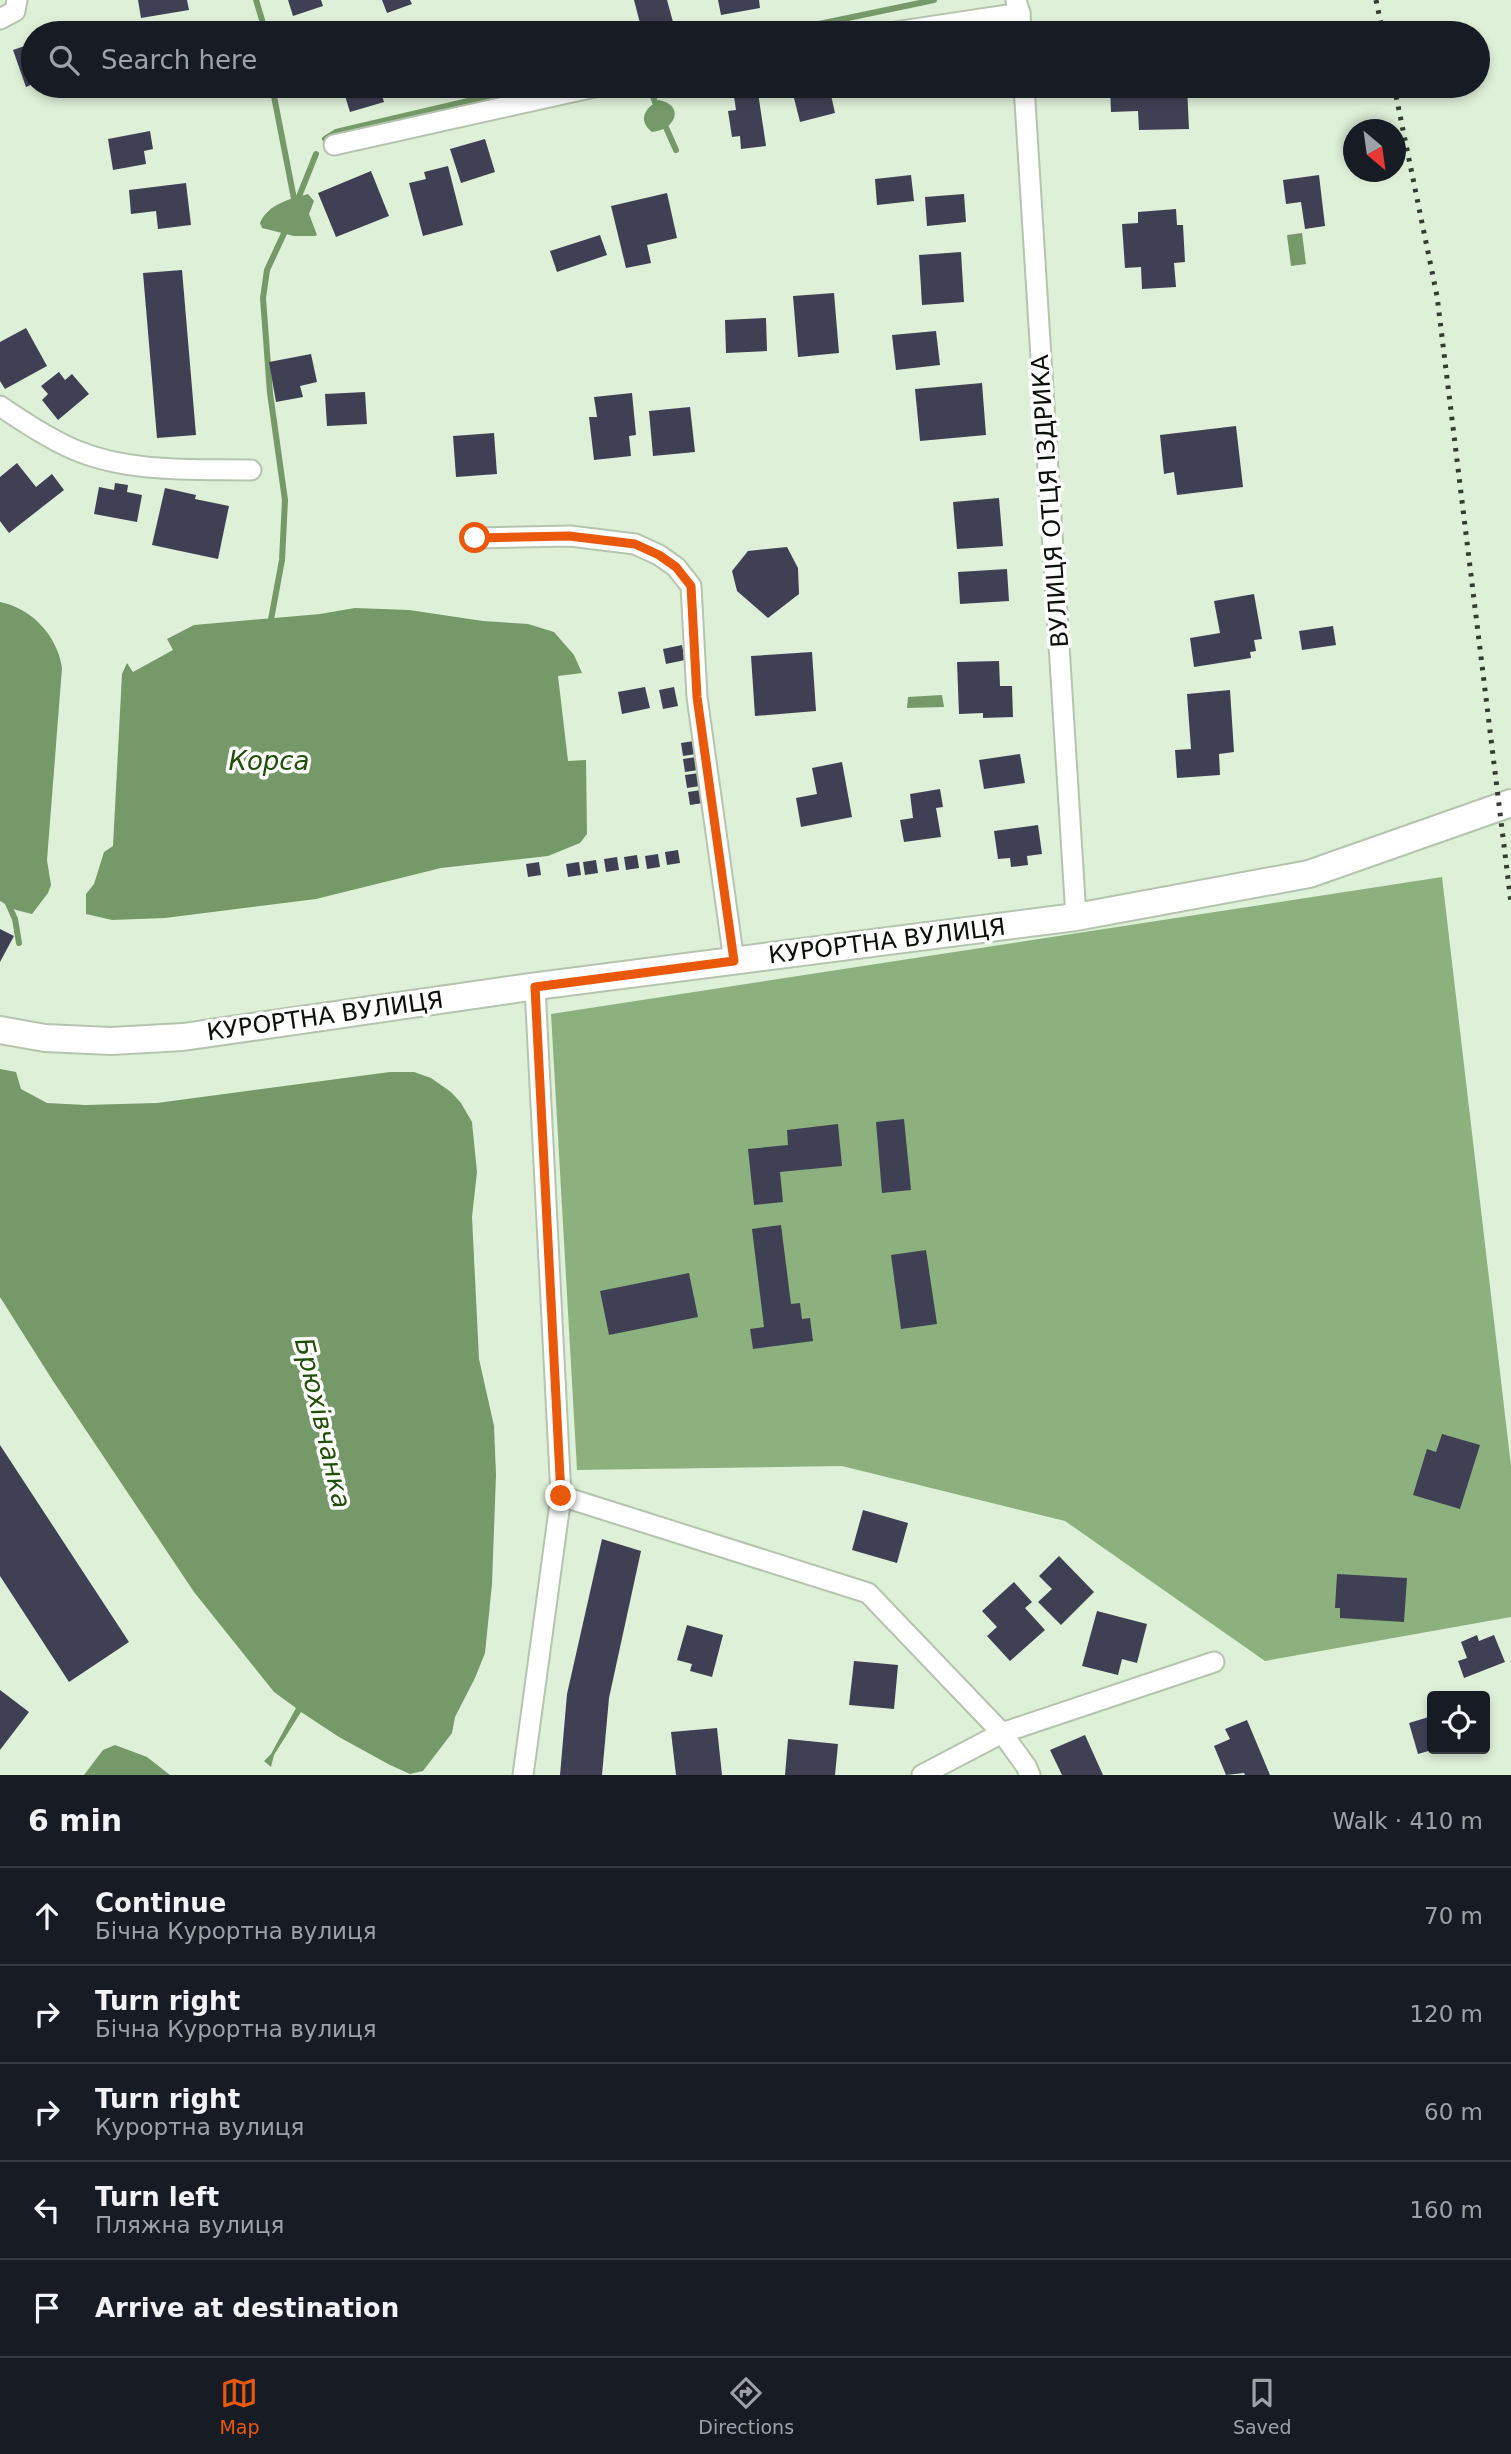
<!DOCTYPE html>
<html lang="en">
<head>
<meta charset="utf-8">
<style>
  body { margin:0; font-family:"DejaVu Sans",sans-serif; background:#20242c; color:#f1f3f6 }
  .controls { position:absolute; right:21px; bottom:21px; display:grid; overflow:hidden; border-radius:7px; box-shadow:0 4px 10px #0003 }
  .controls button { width:63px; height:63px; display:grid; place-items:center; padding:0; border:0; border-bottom:2px solid #363941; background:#171b24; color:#f1f3f6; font:35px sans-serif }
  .compass { position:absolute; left:1343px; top:119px; width:63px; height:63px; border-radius:50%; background:#171b24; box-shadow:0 4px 10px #0003; rotate:151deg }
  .stop { position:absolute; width:21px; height:21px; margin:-16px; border:5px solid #ea580c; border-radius:50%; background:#fff }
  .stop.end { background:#ea580c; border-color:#fff; box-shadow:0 2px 7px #0008 }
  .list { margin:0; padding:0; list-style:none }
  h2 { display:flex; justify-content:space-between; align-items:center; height:91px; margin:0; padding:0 28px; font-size:30px }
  h2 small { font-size:23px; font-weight:400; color:#9ea1a6 }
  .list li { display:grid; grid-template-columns:46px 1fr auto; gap:21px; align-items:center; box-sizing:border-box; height:98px; padding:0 28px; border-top:2px solid #363941 }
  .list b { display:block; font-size:26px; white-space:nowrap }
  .list p { margin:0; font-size:23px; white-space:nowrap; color:#9ea1a6 }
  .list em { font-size:23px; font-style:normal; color:#9ea1a6 }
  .icon { flex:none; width:38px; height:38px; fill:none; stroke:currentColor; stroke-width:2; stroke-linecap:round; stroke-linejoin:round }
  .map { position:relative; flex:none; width:1511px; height:1775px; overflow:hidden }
  .search { position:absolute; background:#171b24; box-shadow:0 4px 10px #0003; left:21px; right:21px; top:21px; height:77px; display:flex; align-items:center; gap:18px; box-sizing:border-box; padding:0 24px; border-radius:38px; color:#9ea1a6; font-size:26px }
  .sheet { height:581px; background:#171b24 }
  nav { display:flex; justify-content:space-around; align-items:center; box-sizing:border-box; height:98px; border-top:2px solid #363941; background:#171b24; font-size:19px; color:#9ea1a6 }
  nav a { display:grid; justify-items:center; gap:4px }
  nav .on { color:#ea580c }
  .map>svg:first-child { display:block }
  .forest { fill:#8cb17f }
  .water { fill:#759968 }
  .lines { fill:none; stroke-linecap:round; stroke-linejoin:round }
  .stream { stroke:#759968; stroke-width:6 }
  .building { fill:#404055 }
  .street-casing { stroke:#b4c4ae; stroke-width:23 }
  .secondary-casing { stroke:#b4c4ae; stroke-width:30 }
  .street { stroke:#fff; stroke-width:19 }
  .secondary { stroke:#fff; stroke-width:26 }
  .rail { stroke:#343b31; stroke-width:5; stroke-dasharray:3.5 7; stroke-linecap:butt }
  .route { stroke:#ea580c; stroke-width:9 }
  .labels { text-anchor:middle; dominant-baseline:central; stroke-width:7; stroke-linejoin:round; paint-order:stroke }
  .street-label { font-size:24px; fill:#0c110a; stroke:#fff }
  .water-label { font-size:26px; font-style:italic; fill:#204e06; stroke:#fff }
</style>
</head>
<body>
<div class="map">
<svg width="1511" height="1775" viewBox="0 0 1511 1775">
  <rect width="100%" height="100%" fill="#dff0d9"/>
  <path class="forest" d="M1442,877L1511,1466V1617L1265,1661L1065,1521L842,1466L577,1470L551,1014Z"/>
  <g class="water">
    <path d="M659,100C685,105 676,130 652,132C637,120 645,108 659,100Z"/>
    <path d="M308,194L314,201L309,214L317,235L315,236H294L262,228L260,223C268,204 290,199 308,194Z"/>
    <path d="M1302,233L1306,264L1291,266L1287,235Z"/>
    <path d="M0,602C32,608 58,637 62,668L47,860L51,885L48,893L32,914L16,910L0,901Z"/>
    <path d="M355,608L409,610L483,621L528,624L554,632L574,655L582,673L558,676L568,761L586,760L587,834L580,843L548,856L441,868L316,899L165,918L112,920L86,914V894L94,884L104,852L113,846L122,674L127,663L133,672L173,650L167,639L194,625L320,614Z"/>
    <path d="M942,695L944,707L907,708L908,697Z"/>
    <path d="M0,1069L16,1072L21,1089L47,1103L85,1105L157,1103L390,1072H414L431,1078L451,1092L461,1103L472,1122L477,1172L472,1217L479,1359L494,1426L496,1475L492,1584L485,1653L475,1678L455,1717L452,1733L423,1771L410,1774L390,1765L339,1737L301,1712L274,1755L271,1767L264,1761L271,1754L296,1708L274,1692L194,1592L53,1381L0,1297Z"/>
    <path d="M115,1745L147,1757L170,1775H84L103,1750Z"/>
  </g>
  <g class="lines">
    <g class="stream">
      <path d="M256,0L266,33"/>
      <path d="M776,33L934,0"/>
      <path d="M272,86L295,204"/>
      <path d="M650,89L658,110"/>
      <path d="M664,123L676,150"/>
      <path d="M325,139L336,132L532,86"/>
      <path d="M296,204L316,154"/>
      <path d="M270,625L282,560L285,500L270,393L263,298L267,270L287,227"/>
      <path d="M6,899L15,919L19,943"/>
    </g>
  </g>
  <g class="building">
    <path d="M138,0H187L189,10L141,18Z"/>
    <path d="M288,0H321L323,6L293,16Z"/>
    <path d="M382,0H410L412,4L387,13Z"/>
    <path d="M634,0H667L673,22L642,31Z"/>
    <path d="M718,0H759L760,8L721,15Z"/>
    <path d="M33,43V84L26,87L13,50Z"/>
    <path d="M101,86H148L149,89L119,96L117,89L102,92Z"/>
    <path d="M342,86H379L384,102L350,112Z"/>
    <path d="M672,86H698L699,93L675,98Z"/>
    <path d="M725,86H757L766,146L741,149L740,136L732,137L728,111L736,110L733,89L725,90Z"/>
    <path d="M791,86H829L835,113L800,122Z"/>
    <path d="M1110,86H1187L1189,129L1139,130L1138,111L1111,112Z"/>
    <path d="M150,131L153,149L144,151L146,164L113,170L108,139Z"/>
    <path d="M485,139L495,172L461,183L450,149Z"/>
    <path d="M448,166L463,225L423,236L409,183L426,179L424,172Z"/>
    <path d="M371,171L389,216L336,237L318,193Z"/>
    <path d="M911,175L914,201L877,205L875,179Z"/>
    <path d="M1319,175L1325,226L1305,229L1301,202L1286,204L1283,180Z"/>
    <path d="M186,183L191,225L158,229L156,211L131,214L129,190Z"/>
    <path d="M667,193L677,238L647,245L651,263L626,268L611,206Z"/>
    <path d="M964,194L966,222L927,226L925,197Z"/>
    <path d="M1176,209L1177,225H1183L1185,262L1174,263L1176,287L1142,289L1141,267L1125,268L1122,224L1138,223V212Z"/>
    <path d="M600,235L607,255L557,272L550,251Z"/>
    <path d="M961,252L964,302L922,305L919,255Z"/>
    <path d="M182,270L196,435L157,438L143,273Z"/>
    <path d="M834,293L839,353L798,357L793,296Z"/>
    <path d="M766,318L767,351L726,353L725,320Z"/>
    <path d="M26,328L47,366L5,389L0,381V342Z"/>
    <path d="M936,331L940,365L896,370L892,335Z"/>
    <path d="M311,354L317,382L300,386L303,397L276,402L269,362Z"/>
    <path d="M59,372L65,380L72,374L89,394L58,420L42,400L48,394L41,386Z"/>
    <path d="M982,383L986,435L920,441L915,389Z"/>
    <path d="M365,392L367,424L327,426L325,394Z"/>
    <path d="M632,393L636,435L629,436L631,456L594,460L589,417H597L594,397Z"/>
    <path d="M690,407L695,452L653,456L649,411Z"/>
    <path d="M1236,426L1243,487L1177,495L1174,472L1164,474L1160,435Z"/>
    <path d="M494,433L497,474L456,477L453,436Z"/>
    <path d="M17,463L36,487L52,474L64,490L9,533L0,521V477Z"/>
    <path d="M115,483L128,485L127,492L142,495L137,522L94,514L99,487L114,490Z"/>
    <path d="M165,488L196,495L195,499L229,506L218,559L152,545Z"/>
    <path d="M999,498L1003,546L957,549L953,502Z"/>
    <path d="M787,547L798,568L799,594L768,618L737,591L732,571L748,551Z"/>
    <path d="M1007,569L1009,601L960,604L958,572Z"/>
    <path d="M1254,594L1262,639L1254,640L1256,651L1250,652L1251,658L1194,667L1190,638L1220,633L1214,601Z"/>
    <path d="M1333,626L1336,645L1302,650L1299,631Z"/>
    <path d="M682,645L685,660L666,664L663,649Z"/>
    <path d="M812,652L816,711L755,716L751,656Z"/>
    <path d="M999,661L1000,686H1012L1013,717L983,718V713L959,714L957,662Z"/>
    <path d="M645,687L650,708L622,714L618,692Z"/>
    <path d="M674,687L678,706L663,709L659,690Z"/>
    <path d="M1230,690L1234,752L1219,754L1220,775L1177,778L1175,750L1191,749L1187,694Z"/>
    <path d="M694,741L696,754L683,756L681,743Z"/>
    <path d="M1020,754L1025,783L984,789L979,760Z"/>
    <path d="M696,757L698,770L685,772L683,759Z"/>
    <path d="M842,762L852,817L801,827L796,798L817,794L812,768Z"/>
    <path d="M699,773L700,786L687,788L685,775Z"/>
    <path d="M940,789L943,807L936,808L941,837L904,842L900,820L913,818L910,794Z"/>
    <path d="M701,790L703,803L690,805L688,792Z"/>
    <path d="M1038,825L1042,854L1027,856L1028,865L1011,867L1010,858L998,859L994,831Z"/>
    <path d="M678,850L680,863L667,865L665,852Z"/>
    <path d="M658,854L660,867L647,869L645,856Z"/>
    <path d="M637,855L639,868L626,870L624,857Z"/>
    <path d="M617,857L619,870L606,872L604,859Z"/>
    <path d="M596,860L598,873L585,875L583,862Z"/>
    <path d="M539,862L541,875L528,877L526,864Z"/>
    <path d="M579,862L581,875L568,877L566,864Z"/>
    <path d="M0,929L14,936L0,962Z"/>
    <path d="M904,1119L911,1190L882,1193L876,1122Z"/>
    <path d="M838,1124L842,1166L780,1172L783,1202L754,1205L748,1149L788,1145L787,1130Z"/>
    <path d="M781,1225L791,1304L800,1303L802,1319L810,1318L813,1341L753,1349L750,1329L764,1327L752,1229Z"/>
    <path d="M926,1250L937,1324L901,1329L891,1255Z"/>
    <path d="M689,1273L698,1317L609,1335L600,1291Z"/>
    <path d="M1442,1434L1480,1445L1460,1509L1413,1495L1427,1449L1436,1452Z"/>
    <path d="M0,1445L129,1642L69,1682L0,1576Z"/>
    <path d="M863,1510L908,1523L897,1563L852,1550Z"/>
    <path d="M602,1539L641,1551L609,1698L602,1775H560L567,1694Z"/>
    <path d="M1059,1556L1094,1592L1061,1625L1038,1602L1052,1589L1039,1576Z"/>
    <path d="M1337,1574L1407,1578L1404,1622L1340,1618V1608H1335Z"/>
    <path d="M1014,1582L1032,1602L1025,1608L1045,1630L1010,1661L987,1636L997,1627L982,1611Z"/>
    <path d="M1097,1611L1147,1624L1137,1663L1122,1659L1118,1675L1082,1666Z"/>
    <path d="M687,1625L723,1635L712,1677L690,1671L692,1664L677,1660Z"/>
    <path d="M1477,1635L1479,1641L1494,1635L1505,1662L1464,1678L1458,1661L1467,1658L1461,1642Z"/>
    <path d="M854,1661L898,1665L894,1709L849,1705Z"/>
    <path d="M0,1690L29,1712L0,1750Z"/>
    <path d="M1432,1716V1750L1418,1754L1409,1723Z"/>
    <path d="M1247,1720L1270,1775H1245L1244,1773L1226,1775L1214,1746L1230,1739L1225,1729Z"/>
    <path d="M717,1728L722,1775H676L671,1732Z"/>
    <path d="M1085,1735L1103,1775H1062L1050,1750Z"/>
    <path d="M788,1739L838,1744L835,1775H785Z"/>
  </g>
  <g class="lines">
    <g class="street-casing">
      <g id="street">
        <path d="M1016,1L1020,13L1021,33"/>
        <path d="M0,19L15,11L17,0"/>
        <path d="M888,33L1020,13"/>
        <path d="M1024,86L1076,917"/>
        <path d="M334,145L599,86"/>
        <path d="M0,406C24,422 49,439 75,450C130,473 193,469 251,470"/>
        <path d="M475,538L570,536L635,544L659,555L676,567L691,586L697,697L734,961"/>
        <path d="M561,1496L868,1593L1002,1733L1026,1766L1030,1775"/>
        <path d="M523,1775L561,1496L535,987"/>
        <path d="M922,1775L1002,1733L1214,1662"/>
      </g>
    </g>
    <g class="secondary-casing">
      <path id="secondary" d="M0,1030L45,1038L111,1041L183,1037L537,986L1076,917L1309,874L1511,803"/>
    </g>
    <use href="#street" class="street"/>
    <use href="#secondary" class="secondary"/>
    <g class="rail">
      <path d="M1376,0L1383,33"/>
      <path d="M1394,86L1437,296L1511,903"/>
    </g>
  </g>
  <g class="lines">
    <path class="route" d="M475,538L569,536L635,544L659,555L676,567L691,586L697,697L734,961L535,987L561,1496"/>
  </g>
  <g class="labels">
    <g class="street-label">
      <text transform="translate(1050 501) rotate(-94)">ВУЛИЦЯ ОТЦЯ ІЗДРИКА</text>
      <text transform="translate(887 941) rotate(-7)">КУРОРТНА ВУЛИЦЯ</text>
      <text transform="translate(325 1016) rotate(-8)">КУРОРТНА ВУЛИЦЯ</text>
    </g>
    <g class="water-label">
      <text x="269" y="761">Корса</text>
      <text transform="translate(323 1423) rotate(77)">Брюхівчанка</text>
    </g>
  </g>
</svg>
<div class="controls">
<button><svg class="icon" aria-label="locate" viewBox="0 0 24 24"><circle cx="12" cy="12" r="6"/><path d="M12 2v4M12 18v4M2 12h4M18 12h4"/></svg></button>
</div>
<svg class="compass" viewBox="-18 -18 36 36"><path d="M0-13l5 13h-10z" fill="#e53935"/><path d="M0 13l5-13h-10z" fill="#9ea1a6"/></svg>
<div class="stop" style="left:475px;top:538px"></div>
<div class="stop end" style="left:561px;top:1496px"></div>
<div class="search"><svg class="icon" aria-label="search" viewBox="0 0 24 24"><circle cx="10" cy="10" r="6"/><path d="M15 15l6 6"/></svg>Search here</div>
</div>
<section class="sheet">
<h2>6 min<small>Walk · 410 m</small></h2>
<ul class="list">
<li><svg class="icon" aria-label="ahead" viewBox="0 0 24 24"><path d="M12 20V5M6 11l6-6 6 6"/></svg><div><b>Continue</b><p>Бічна Курортна вулиця</p></div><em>70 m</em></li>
<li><svg class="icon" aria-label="right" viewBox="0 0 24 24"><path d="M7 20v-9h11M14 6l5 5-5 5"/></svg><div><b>Turn right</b><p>Бічна Курортна вулиця</p></div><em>120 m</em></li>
<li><svg class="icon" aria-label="right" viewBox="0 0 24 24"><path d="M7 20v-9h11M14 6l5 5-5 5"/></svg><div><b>Turn right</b><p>Курортна вулиця</p></div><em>60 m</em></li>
<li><svg class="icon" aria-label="left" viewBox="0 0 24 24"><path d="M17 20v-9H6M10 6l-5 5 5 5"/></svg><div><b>Turn left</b><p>Пляжна вулиця</p></div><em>160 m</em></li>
<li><svg class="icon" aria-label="arrive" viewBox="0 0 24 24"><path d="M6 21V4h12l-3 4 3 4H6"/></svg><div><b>Arrive at destination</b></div></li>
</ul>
</section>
<nav>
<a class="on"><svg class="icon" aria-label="map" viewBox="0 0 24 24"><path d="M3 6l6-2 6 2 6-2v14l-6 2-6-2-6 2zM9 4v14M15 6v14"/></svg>Map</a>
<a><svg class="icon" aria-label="directions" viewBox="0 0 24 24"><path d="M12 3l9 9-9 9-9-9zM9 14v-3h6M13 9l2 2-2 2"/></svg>Directions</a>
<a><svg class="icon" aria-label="saved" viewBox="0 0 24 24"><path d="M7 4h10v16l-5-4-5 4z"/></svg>Saved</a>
</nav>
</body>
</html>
